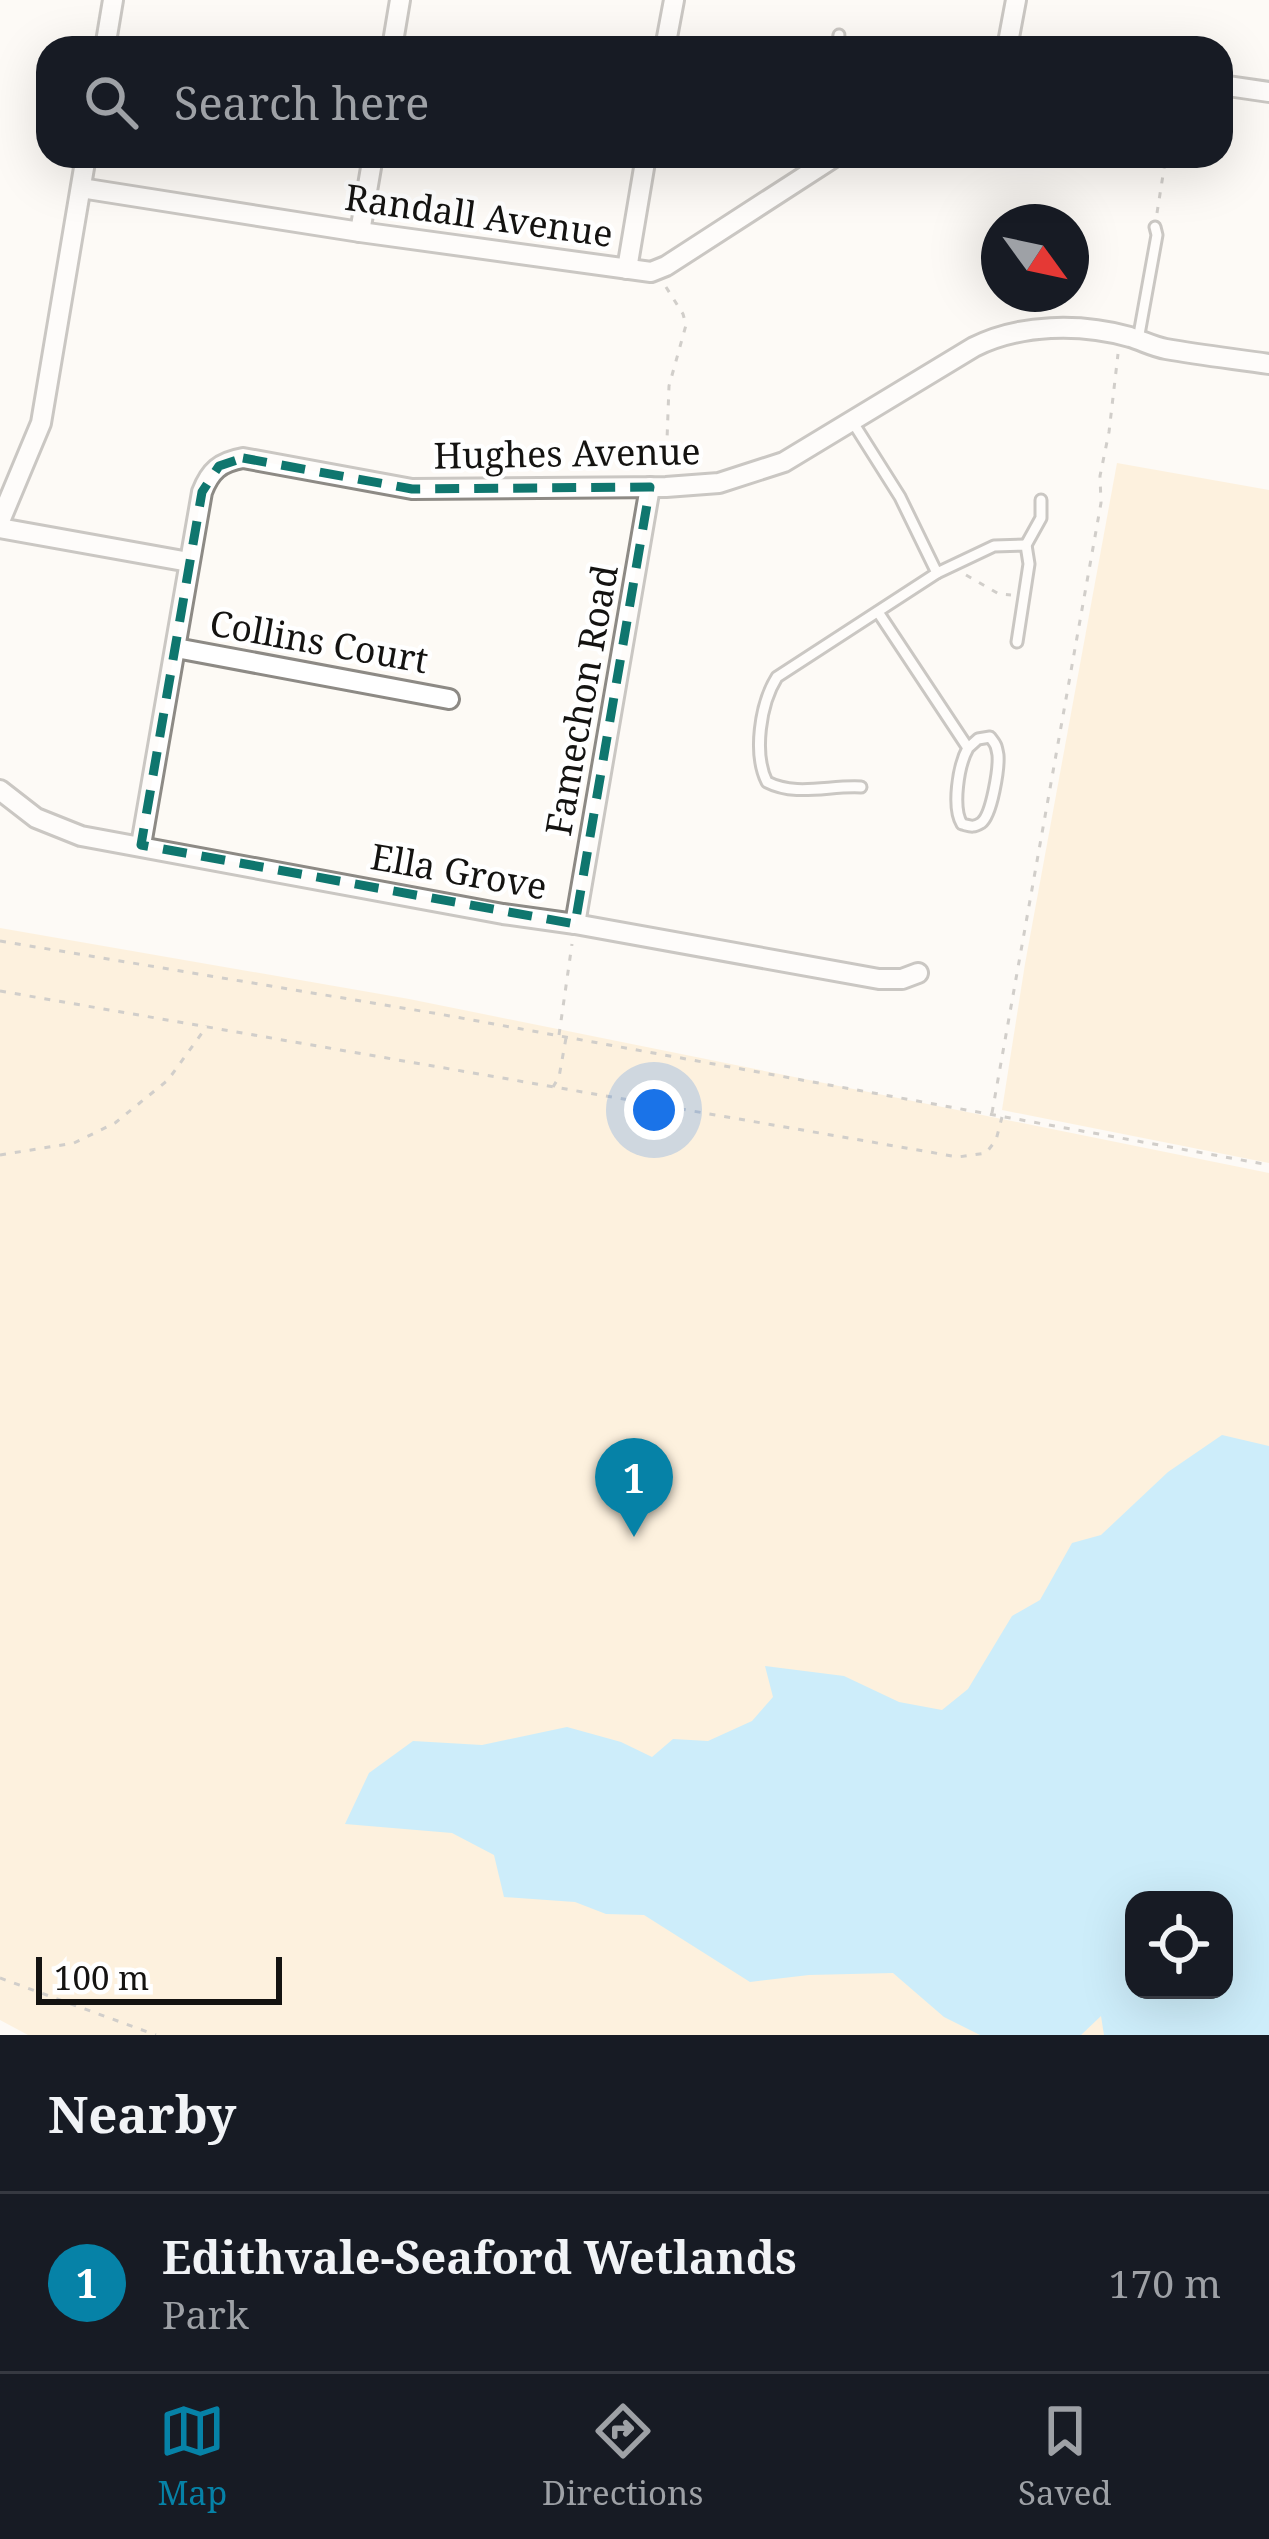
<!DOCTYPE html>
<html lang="en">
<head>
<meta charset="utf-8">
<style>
  body { margin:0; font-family:"Noto Serif",serif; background:#20242c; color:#f1f3f6 }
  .controls { position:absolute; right:36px; bottom:36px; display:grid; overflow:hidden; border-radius:24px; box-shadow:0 12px 48px #0002 }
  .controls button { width:108px; height:108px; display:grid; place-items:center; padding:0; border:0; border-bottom:3px solid #363941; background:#171b24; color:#f1f3f6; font:60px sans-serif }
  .compass { position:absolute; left:981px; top:204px; width:108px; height:108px; border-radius:50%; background:#171b24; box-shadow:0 12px 48px #0002; rotate:123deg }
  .scale { position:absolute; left:36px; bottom:30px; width:246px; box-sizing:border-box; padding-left:12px; border:6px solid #141311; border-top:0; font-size:33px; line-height:42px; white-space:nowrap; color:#141311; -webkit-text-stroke:9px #fff; paint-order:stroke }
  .you { position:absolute; left:654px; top:1110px; width:42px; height:42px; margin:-30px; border:9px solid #fff; border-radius:50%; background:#1a73e8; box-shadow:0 0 0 18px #1a73e833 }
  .badge { display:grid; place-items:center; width:78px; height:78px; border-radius:50%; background:#0682a7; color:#fff; font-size:39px; font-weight:700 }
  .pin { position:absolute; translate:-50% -99px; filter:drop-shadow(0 3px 6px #0008) }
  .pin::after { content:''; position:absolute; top:63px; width:42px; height:36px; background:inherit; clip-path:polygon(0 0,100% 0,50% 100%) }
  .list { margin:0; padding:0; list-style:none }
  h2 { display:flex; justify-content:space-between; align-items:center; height:156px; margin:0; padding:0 48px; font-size:51px }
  h2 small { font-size:39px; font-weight:400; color:#9ea1a6 }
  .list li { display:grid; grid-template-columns:78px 1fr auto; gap:36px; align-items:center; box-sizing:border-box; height:180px; padding:0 48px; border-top:3px solid #363941 }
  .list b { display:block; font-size:45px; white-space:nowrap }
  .list p { margin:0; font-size:39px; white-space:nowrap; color:#9ea1a6 }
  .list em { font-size:39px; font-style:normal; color:#9ea1a6 }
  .icon { flex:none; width:66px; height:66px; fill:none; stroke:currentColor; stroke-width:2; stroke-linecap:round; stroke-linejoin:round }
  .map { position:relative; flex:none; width:1269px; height:2035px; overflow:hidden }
  .search { position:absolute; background:#171b24; box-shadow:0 12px 48px #0002; left:36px; right:36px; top:36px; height:132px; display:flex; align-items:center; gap:30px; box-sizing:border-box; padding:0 42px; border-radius:36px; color:#9ea1a6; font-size:45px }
  .sheet { height:336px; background:#171b24 }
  nav { display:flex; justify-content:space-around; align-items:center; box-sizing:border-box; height:168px; border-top:3px solid #363941; background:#171b24; font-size:33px; color:#9ea1a6 }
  nav a { display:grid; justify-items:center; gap:6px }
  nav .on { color:#0682a7 }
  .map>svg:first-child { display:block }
  .green { fill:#fce7c1; fill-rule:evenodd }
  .water { fill:#93defe; fill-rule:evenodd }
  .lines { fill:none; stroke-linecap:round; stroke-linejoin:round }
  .lane-casing { stroke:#8d8a85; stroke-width:15 }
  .street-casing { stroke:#8d8a85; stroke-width:24 }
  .path { stroke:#9b9995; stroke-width:3; stroke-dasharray:6 9; stroke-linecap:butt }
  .lane { stroke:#fff; stroke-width:9 }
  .street { stroke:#fff; stroke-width:18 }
  .marked { fill:none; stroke:#0f766e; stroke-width:9; stroke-dasharray:24 15; stroke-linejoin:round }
  .labels { text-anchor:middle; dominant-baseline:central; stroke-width:9; stroke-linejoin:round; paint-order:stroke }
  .street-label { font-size:36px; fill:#141311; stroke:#fff }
</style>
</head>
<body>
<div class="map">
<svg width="1269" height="2035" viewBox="0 0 1269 2035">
  <rect width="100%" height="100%" fill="#fdfaf5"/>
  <g class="green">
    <path d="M1117,463L1269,490V1163L1002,1110L1025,964Z"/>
    <path d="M0,928L409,999L1269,1173V2035H28L0,2020ZM1134,1900H1224V1990H1134Z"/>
  </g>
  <path class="water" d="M1222,1435L1269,1446V2035H1104L1101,2016L1081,2035H980L944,2017L893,1973L809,1975L750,1982L644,1915L606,1914L575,1902L504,1897L494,1855L452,1833L345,1824L369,1773L413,1741L482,1745L567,1727L621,1742L652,1757L673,1739L708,1741L752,1721L773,1697L765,1666L844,1676L899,1702L942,1710L968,1689L1012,1616L1040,1600L1072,1543L1101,1535L1168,1472ZM1134,1900H1224V1990H1134Z"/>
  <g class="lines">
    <g class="lane-casing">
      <g id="lane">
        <path d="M837,48L839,35"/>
        <path d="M1138,340L1157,235L1155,227"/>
        <path d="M852,421L900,497L937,573L777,677C760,704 753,754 767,782C796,797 830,785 861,787"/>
        <path d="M1026,545L1041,518V500"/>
        <path d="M937,573L994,546L1026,545L1029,564L1017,642"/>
        <path d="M878,612L968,748L978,739L990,737C996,745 996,744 998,755C999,768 992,815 981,823C973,828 970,826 962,824C952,808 958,766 968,748"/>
      </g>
    </g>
    <g class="street-casing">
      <g id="street">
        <path d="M105,48L113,0"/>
        <path d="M392,48L400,0"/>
        <path d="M665,48L674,0"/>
        <path d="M1007,48L1016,0"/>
        <path d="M1221,85L1269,92"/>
        <path d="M81,188L360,232L651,272L666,266L836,156"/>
        <path d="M360,232L373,156"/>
        <path d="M627,269L646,156"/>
        <path d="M0,521L41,423L86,156"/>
        <path d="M0,528L189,562"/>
        <path d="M176,648L449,699"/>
        <path d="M0,790L36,818L81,836L503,914L575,924L879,979H902L918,973"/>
        <path d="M141,845L202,492C210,471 220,462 243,458L412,489L666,487L719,483L784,462L974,347C1020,324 1080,323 1130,337C1143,341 1154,347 1166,349C1200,355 1235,359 1269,364"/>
        <path d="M575,924L650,487"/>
      </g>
    </g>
    <g class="path">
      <path d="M1157,213L1166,156"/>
      <path d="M666,287L683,314L686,325L669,386L666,467"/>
      <path d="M966,575L999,594L1011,595"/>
      <path d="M0,941L439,1014L1269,1165"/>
      <path d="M0,991L958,1157L986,1153L996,1140L1002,1117"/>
      <path d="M559,1035L572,944"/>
      <path d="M553,1087L559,1077L566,1038"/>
      <path d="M992,1113L1101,503L1100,476L1109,432L1118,354"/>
      <path d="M0,1155L74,1143L115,1123L168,1080L207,1026"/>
      <path d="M0,1978L156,2035"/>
    </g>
    <use href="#lane" class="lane"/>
    <use href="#street" class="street"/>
  </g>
  <path d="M0 0H1269V2035H0ZM243,458L412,489L650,487L575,924L141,845L202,492L219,466Z" fill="#fdfaf5" fill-opacity=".55" fill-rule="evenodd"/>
  <path class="marked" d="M243,458L412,489L650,487L575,924L141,845L202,492L219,466Z"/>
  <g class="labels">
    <g class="street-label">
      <text transform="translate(479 215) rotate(8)">Randall Avenue</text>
      <text transform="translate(567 453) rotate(-1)">Hughes Avenue</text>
      <text transform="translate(319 641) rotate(10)">Collins Court</text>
      <text transform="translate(581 700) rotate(-80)">Famechon Road</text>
      <text transform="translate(459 871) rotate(10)">Ella Grove</text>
    </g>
  </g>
</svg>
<div class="controls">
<button><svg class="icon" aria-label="locate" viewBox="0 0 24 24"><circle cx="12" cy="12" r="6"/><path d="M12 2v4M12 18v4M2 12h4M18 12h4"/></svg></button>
</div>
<svg class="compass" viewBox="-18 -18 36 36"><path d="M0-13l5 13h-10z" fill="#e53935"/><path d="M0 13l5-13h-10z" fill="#9ea1a6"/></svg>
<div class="scale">100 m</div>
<div class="you"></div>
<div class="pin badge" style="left:634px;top:1537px">1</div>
<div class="search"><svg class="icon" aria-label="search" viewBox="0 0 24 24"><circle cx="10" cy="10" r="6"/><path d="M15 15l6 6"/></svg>Search here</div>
</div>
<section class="sheet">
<h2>Nearby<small></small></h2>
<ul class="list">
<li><span class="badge">1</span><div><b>Edithvale-Seaford Wetlands</b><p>Park</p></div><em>170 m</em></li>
</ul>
</section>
<nav>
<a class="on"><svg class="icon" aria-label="map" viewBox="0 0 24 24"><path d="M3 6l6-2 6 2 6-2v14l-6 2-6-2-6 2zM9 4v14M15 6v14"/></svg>Map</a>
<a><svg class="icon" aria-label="directions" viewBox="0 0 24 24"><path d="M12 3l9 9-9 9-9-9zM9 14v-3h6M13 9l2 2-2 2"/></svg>Directions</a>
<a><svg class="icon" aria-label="saved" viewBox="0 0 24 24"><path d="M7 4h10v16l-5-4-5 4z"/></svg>Saved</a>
</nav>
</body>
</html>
